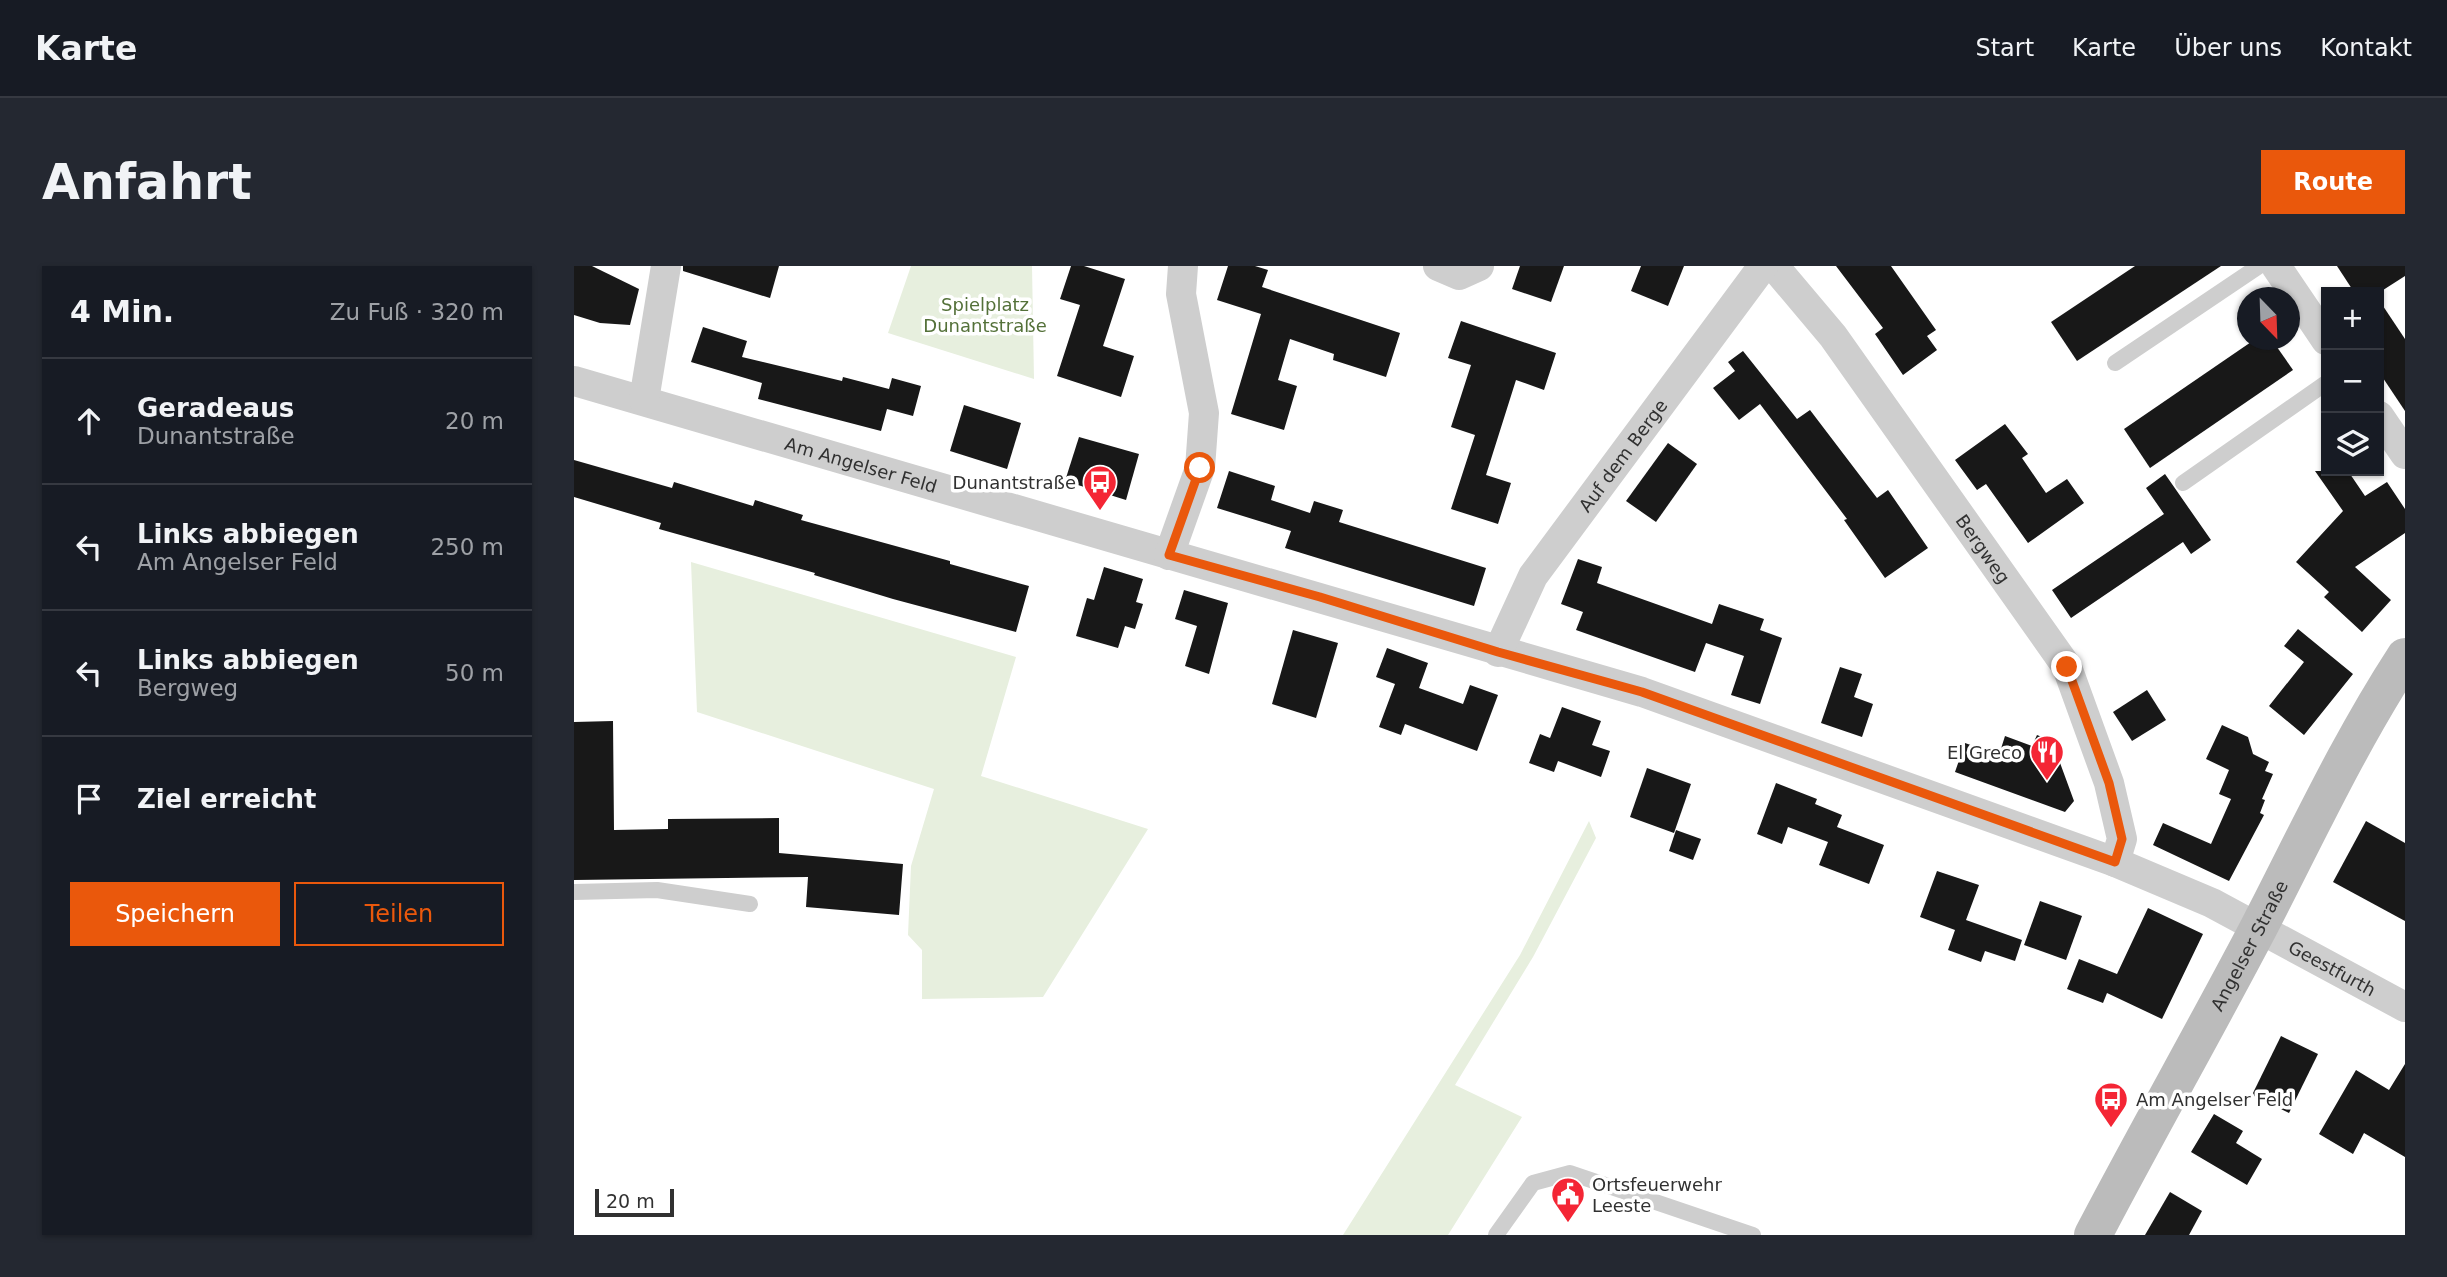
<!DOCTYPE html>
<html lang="de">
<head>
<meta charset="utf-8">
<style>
  body { margin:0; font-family:"DejaVu Sans",sans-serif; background:#242831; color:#f1f3f6 }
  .controls { position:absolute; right:21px; top:21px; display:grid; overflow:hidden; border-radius:0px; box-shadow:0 2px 5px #0004 }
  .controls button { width:63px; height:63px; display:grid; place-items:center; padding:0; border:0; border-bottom:2px solid #363941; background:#171b24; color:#f1f3f6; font:35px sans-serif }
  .compass { position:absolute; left:1663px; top:21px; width:63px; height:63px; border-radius:50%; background:#171b24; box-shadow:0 2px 5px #0004; rotate:157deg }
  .scale { position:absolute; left:21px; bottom:18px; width:79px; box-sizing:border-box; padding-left:7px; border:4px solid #313131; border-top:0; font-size:19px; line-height:24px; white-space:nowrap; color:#313131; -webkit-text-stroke:5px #fff; paint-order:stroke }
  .stop { position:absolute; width:21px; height:21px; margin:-16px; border:5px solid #ea580c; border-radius:50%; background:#fff }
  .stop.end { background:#ea580c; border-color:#fff; box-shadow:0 2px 7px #0008 }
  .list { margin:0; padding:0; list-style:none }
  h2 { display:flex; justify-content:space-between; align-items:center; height:91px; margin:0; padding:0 28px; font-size:30px }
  h2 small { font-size:23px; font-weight:400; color:#9ea1a6 }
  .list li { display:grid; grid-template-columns:46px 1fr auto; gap:21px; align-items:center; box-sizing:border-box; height:126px; padding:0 28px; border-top:2px solid #363941 }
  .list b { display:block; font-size:26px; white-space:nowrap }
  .list p { margin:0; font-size:23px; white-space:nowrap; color:#9ea1a6 }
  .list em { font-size:23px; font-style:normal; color:#9ea1a6 }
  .actions { display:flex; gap:14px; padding:21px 28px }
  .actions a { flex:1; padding:16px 0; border:2px solid #ea580c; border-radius:0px; text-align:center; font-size:24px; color:#ea580c }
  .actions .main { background:#ea580c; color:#fff }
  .icon { flex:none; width:38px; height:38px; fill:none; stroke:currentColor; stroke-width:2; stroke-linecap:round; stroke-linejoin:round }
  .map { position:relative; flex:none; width:1831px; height:969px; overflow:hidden; border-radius:0px }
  header { display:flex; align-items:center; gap:42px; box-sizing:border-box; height:98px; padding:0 35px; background:#171b24; border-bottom:2px solid #363941 }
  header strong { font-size:33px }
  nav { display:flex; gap:38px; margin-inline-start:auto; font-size:24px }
  .intro { display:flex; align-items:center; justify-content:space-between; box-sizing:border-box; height:168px; padding:0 42px }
  h1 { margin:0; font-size:49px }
  .button { padding:18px 32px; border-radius:0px; background:#ea580c; color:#fff; font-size:24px; font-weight:700 }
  main { display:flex; gap:42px; padding:0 42px }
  aside { flex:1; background:#171b24; border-radius:0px; box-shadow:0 2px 5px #0004 }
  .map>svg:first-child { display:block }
  .green { fill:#e7efde }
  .building { fill:#181818 }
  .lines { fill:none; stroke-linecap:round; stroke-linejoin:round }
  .service { stroke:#cecece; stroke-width:16 }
  .minor { stroke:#cecece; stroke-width:30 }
  .secondary { stroke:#bbb; stroke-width:38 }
  .route { stroke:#ea580c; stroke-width:9 }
  .labels { text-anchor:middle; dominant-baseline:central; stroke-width:7; stroke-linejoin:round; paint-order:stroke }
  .park-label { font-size:18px; fill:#547139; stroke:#fff }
  .street-label { font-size:18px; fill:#313131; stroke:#fff }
  .poi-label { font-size:18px; fill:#313131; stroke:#fff; text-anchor:end }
</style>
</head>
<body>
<header>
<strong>Karte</strong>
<nav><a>Start</a><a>Karte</a><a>Über uns</a><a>Kontakt</a></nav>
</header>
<div class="intro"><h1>Anfahrt</h1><a class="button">Route</a></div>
<main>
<aside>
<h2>4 Min.<small>Zu Fuß · 320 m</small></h2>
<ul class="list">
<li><svg class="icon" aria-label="ahead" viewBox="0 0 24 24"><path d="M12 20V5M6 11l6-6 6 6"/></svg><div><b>Geradeaus</b><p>Dunantstraße</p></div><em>20 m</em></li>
<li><svg class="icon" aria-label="left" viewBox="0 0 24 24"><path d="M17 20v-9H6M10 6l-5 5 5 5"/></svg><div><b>Links abbiegen</b><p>Am Angelser Feld</p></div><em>250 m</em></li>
<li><svg class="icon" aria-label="left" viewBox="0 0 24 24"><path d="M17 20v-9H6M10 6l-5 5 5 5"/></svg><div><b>Links abbiegen</b><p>Bergweg</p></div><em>50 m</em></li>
<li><svg class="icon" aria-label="arrive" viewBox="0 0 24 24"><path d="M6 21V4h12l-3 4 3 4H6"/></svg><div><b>Ziel erreicht</b></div></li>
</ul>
<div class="actions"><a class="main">Speichern</a><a>Teilen</a></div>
</aside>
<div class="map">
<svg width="1831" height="969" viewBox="0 0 1831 969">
  <rect width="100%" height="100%" fill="#fff"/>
  <g class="green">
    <path d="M337,0H458L460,113L314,67Z"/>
    <path d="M117,296L442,391L407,510L574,563L469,731L348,733V684L334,669L337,600L360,523L123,446Z"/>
    <path d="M1015,555L1022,572L959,691L881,819L948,851L874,969H769L946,689Z"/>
  </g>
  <g class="building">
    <path d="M0,0H18L65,23L56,59L26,57L0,49Z"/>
    <path d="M109,0H205L196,32L109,5Z"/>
    <path d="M497,0H510L551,13L529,80L560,90L547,131L483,110L506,39L486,33Z"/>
    <path d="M654,0H681L694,4L688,21L826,67L812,111L759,94L760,88L716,73L704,114L723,120L710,164L657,148L687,48L643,34Z"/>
    <path d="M946,0H990L977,36L938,23Z"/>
    <path d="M1067,0H1110L1094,40L1057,25Z"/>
    <path d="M1262,0H1317L1362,64L1353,70L1363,84L1329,109L1301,68L1309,62Z"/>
    <path d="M1561,0H1647L1503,95L1477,56Z"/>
    <path d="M1763,0H1831V10L1806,26H1780Z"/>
    <path d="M1805,34L1831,73V145L1805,106Z"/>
    <path d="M887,55L982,87L970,124L942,114L912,209L937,217L924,258L877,243L901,169L877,161L897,99L874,92Z"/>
    <path d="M129,61L173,75L168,91L268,115L269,111L315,123L318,112L347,120L339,150L313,143L307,165L184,133L188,117L117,96Z"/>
    <path d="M1680,74H1698L1719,104L1576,202L1550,163Z"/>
    <path d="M1169,85L1223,153L1236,144L1303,232L1314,224L1354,282L1311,312L1270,254L1273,253L1186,138L1165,154L1139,122L1161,105L1154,96Z"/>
    <path d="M390,139L447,157L433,203L376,185Z"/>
    <path d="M1431,158L1454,188L1448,192L1472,227L1493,213L1510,237L1454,277L1412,218L1403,224L1381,194Z"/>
    <path d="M505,171L565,188L552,234L491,215Z"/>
    <path d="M1094,177L1123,198L1082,256L1052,235Z"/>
    <path d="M0,194L98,222L100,216L179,240L181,234L229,249L227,254L376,295V298L455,320L442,366L319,333L240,309L241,307L85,263L87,257L0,231Z"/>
    <path d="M655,205L701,220L697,234L736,247L740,235L769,244L765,256L912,302L900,340L711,282L717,265L643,242Z"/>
    <path d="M1741,205H1774L1791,230L1813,216L1831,243V267L1781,301L1817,334L1788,366L1750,331L1755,326L1722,296L1769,245Z"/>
    <path d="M1591,208L1637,274L1617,288L1609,276L1497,352L1478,324L1590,248L1572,222Z"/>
    <path d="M1004,293L1028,301L1023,317L1138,358L1145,338L1190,353L1186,364L1208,372L1186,438L1157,429L1170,390L1132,377L1121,406L1002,364L1009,346L987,338Z"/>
    <path d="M530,301L569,313L562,336L569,338L561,363L551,360L544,382L502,370L513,332L520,334Z"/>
    <path d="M610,324L654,337L635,408L611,400L623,360L601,353Z"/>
    <path d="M1724,363L1779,408L1730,469L1695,440L1730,396L1710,380Z"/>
    <path d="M719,364L764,377L742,452L698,438Z"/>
    <path d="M813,382L854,397L845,422L889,438L896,419L924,429L903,485L831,458L827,469L805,461L821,418L802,411Z"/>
    <path d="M1266,401L1288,408L1280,431L1299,438L1288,471L1247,457Z"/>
    <path d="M1573,424L1592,454L1558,475L1539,446Z"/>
    <path d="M988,441L1027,455L1018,479L1036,485L1027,511L984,495L980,506L955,497L966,468L976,472Z"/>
    <path d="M39,455L40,564L94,563V553L205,552V587L329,598L325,649L232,641L234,611L0,614V456Z"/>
    <path d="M1648,459L1674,471L1679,488L1695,496L1691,505L1699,508L1688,533L1691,534L1686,547L1690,549L1655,615L1579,579L1589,557L1637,578L1657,533L1645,528L1655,504L1632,493Z"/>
    <path d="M1463,469L1478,475L1500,535L1491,546L1381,506L1391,477L1425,489L1431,470L1458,480Z"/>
    <path d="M1073,502L1117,518L1100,567L1056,551Z"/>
    <path d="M1202,517L1243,533L1241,538L1268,549L1263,561L1310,579L1295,618L1245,599L1254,576L1214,561L1208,578L1183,568Z"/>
    <path d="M1792,555L1831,577V655L1759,616Z"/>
    <path d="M1102,564L1127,573L1119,594L1095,585Z"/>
    <path d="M1363,605L1405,619L1392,654L1448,674L1441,695L1411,685L1407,696L1374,684L1381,664L1346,651Z"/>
    <path d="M1466,635L1508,650L1492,694L1450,679Z"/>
    <path d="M1574,642L1629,668L1588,753L1533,727L1529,737L1493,723L1505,693L1543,708Z"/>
    <path d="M1707,770L1744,788L1715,847L1678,829Z"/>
    <path d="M1831,798V891L1790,867L1779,888L1745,868L1782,804L1815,824Z"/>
    <path d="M1640,848L1669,865L1662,877L1688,893L1673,919L1617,886Z"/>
    <path d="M1596,926L1628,945L1615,969H1571Z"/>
  </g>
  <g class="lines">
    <g class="service">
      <path d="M1541,97L1685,0"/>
      <path d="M1609,217L1752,117"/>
      <path d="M0,626L83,624L176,638"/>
      <path d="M922,969L959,917L996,907L1179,969"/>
    </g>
    <g class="minor">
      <path d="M864,0L885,9L905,0"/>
      <path id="s1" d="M1200,0L1259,70L1493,401L1535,517L1548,573L1541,596"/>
      <path d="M1702,0L1752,74"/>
      <path id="s2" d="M0,115L1068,426L1541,596L1638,637L1831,741"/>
      <path d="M70,134L92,0"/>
      <path d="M1805,150L1831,188"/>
      <path d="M595,289L626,202L630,147L607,28L609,0"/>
      <path id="s3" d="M924,386L959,310L1189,0"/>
    </g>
    <path class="secondary" id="s4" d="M1519,969C1573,866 1631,764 1685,661C1732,570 1775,477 1831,391"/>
  </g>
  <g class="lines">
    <path class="route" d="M626,202L595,289L746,331L924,386L1068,426L1541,596L1548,573L1535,517L1493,401"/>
  </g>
  <defs>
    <g id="bus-pin" transform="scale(1.75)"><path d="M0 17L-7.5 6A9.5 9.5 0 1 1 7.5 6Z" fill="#f42635" stroke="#fff"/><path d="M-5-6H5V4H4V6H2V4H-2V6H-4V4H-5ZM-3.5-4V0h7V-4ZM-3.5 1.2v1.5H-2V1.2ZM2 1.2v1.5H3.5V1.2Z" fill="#fff"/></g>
    <g id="restaurant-pin" transform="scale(1.75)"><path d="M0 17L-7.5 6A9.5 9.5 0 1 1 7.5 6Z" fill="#f42635" stroke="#fff"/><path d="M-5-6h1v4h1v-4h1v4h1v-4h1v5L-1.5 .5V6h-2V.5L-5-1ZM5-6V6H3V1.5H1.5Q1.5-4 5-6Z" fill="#fff"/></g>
    <g id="civic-pin" transform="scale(1.75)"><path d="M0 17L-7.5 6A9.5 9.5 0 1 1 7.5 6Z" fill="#f42635" stroke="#fff"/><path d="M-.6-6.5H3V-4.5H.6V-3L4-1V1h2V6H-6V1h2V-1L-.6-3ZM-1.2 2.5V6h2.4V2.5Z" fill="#fff"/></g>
  </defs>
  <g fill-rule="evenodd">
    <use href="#bus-pin" x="526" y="216"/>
    <use href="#restaurant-pin" x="1473" y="486"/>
    <use href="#bus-pin" x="1537" y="833"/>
    <use href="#civic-pin" x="994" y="928"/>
  </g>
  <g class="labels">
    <g class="park-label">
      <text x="411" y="38">Spielplatz<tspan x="411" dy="21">Dunantstraße</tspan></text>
    </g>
    <g class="street-label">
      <text stroke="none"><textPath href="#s3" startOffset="234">Auf dem Berge</textPath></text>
      <text stroke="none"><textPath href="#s2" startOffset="299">Am Angelser Feld</textPath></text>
      <text stroke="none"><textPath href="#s1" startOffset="352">Bergweg</textPath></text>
      <text stroke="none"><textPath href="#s4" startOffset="329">Angelser Straße</textPath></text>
      <text stroke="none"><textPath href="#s2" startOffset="1857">Geestfurth</textPath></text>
    </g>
    <g class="poi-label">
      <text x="502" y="216">Dunantstraße</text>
      <text x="1448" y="486">El Greco</text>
      <text x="1562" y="833" text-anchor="start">Am Angelser Feld</text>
      <text x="1018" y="918" text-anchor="start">Ortsfeuerwehr<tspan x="1018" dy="21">Leeste</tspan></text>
    </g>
  </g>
</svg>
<div class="controls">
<button>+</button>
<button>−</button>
<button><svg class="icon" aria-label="layers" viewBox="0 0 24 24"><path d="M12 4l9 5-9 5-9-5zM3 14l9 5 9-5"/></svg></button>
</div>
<svg class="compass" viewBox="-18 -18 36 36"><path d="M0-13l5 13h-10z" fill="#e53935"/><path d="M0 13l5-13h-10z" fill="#9ea1a6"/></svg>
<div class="scale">20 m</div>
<div class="stop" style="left:626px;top:202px"></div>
<div class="stop end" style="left:1493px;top:401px"></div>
</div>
</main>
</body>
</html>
